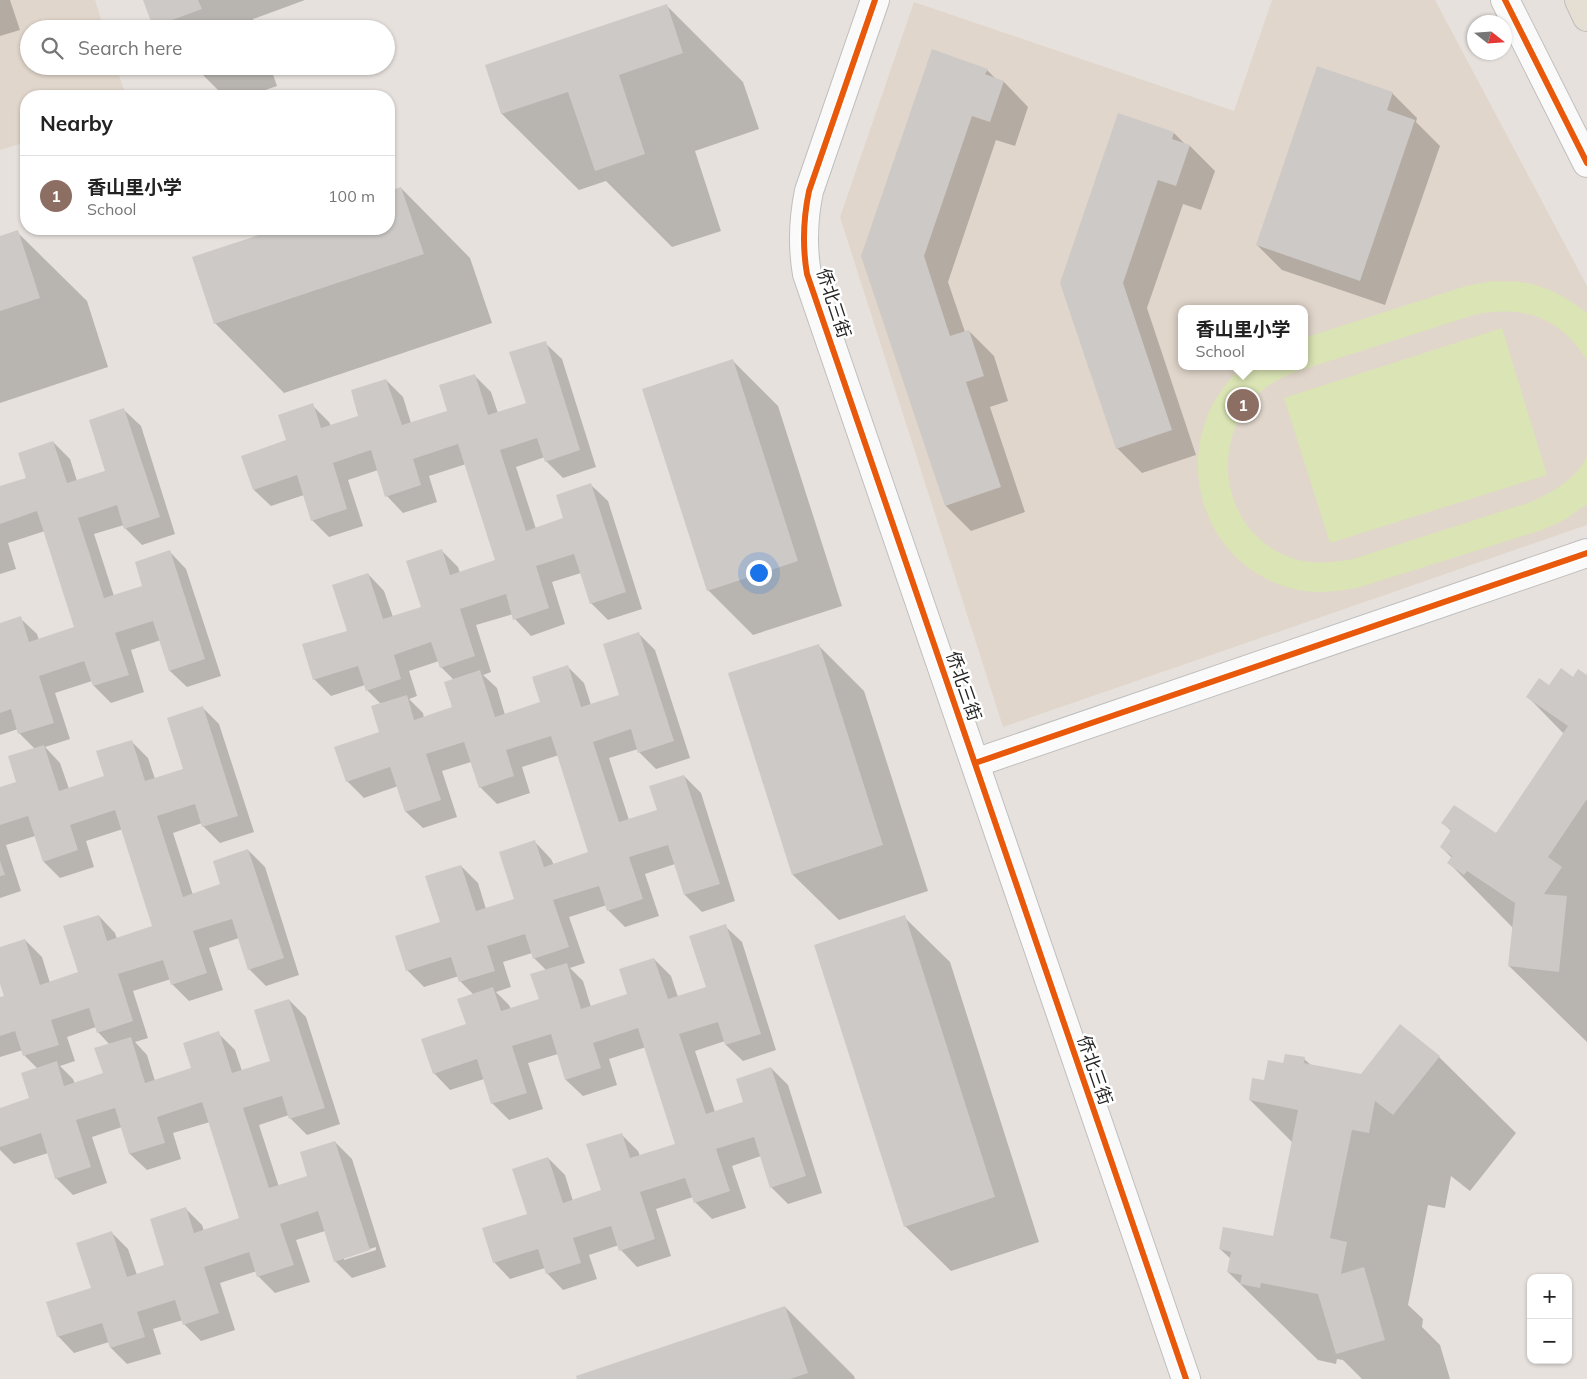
<!DOCTYPE html>
<html lang="en">
<head>
<meta charset="utf-8">
<style>
  body { margin:0; font-family:Mulish,"Noto Sans SC",sans-serif; background:#f2f2f2; color:#222 }
  .controls { position:absolute; right:15px; bottom:15px; display:grid; overflow:hidden; border-radius:10px; box-shadow:0 1px 4px #0004 }
  .controls button { width:45px; height:45px; display:grid; place-items:center; padding:0; border:0; border-bottom:1px solid #e0e0e0; background:#fff; color:#222; font:25px sans-serif }
  .compass { position:absolute; left:1467px; top:15px; width:45px; height:45px; border-radius:50%; background:#fff; box-shadow:0 1px 4px #0004; rotate:107deg }
  .you { position:absolute; left:758px; top:572px; width:18px; height:18px; margin:-12px; border:4px solid #fff; border-radius:50%; background:#1a73e8; box-shadow:0 0 0 8px #1a73e833 }
  .badge { display:grid; place-items:center; width:32px; height:32px; border-radius:50%; background:#6a6867; color:#fff; font-size:16px; font-weight:700 }
  .pin { position:absolute; translate:-50% -50%; border:2px solid #fff; box-shadow:0 1px 5px #0006 }
  .popup { position:absolute; left:1178px; top:305px; width:130px; height:65px; box-sizing:border-box; display:grid; place-content:center; border-radius:10px; background:#fff; filter:drop-shadow(0 1px 4px #0005); font-size:16px; white-space:nowrap; color:#767676 }
  .popup b { font-size:19px; color:#222 }
  .popup::after { content:''; position:absolute; left:50%; top:100%; margin-left:-10px; border:10px solid transparent; border-top-color:#fff }
  .list { margin:0; padding:0; list-style:none }
  h2 { display:flex; justify-content:space-between; align-items:center; height:65px; margin:0; padding:0 20px; font-size:21px }
  h2 small { font-size:16px; font-weight:400; color:#767676 }
  .list li { display:grid; grid-template-columns:32px 1fr auto; gap:15px; align-items:center; box-sizing:border-box; height:80px; padding:0 20px; border-top:1px solid #e0e0e0 }
  .list b { display:block; font-size:19px; white-space:nowrap }
  .list p { margin:0; font-size:16px; white-space:nowrap; color:#767676 }
  .list em { font-size:16px; font-style:normal; color:#767676 }
  .icon { flex:none; width:28px; height:28px; fill:none; stroke:currentColor; stroke-width:2; stroke-linecap:round; stroke-linejoin:round }
  .map { position:relative; flex:none; width:1587px; height:1379px; overflow:hidden }
  .search { position:absolute; background:#fff; box-shadow:0 1px 4px #0004; left:20px; top:20px; width:375px; height:55px; display:flex; align-items:center; gap:12px; box-sizing:border-box; padding:0 18px; border-radius:28px; color:#767676; font-size:19px }
  .panel { position:absolute; background:#fff; box-shadow:0 1px 4px #0004; left:20px; top:90px; width:375px; height:145px; border-radius:20px }
  .map>svg:first-child { display:block }
  .education { fill:#e1d6cb; fill-rule:evenodd }
  .pitch { fill:#dae4b4 }
  .shadow { fill:#0003; fill-rule:evenodd }
  .building { fill:#cdc9c7 }
  .lines { fill:none; stroke-linecap:round; stroke-linejoin:round }
  .minor-casing { stroke:#c0bfbe; stroke-width:30 }
  .primary-casing { stroke:#bfbdbc; stroke-width:30 }
  .minor { stroke:#fbfafa; stroke-width:28 }
  .primary { stroke:#e5ded3; stroke-width:28 }
  .cycleway-casing { stroke:#fff; stroke-width:9 }
  .cycleway { stroke:#e8590c; stroke-width:6 }
  .labels { text-anchor:middle; dominant-baseline:central; stroke-width:5; stroke-linejoin:round; paint-order:stroke }
  .street-label { font-size:18px; fill:#272727; stroke:#fff }
</style>
</head>
<body>
<div class="map">
<svg width="1587" height="1379" viewBox="0 0 1587 1379">
  <rect width="100%" height="100%" fill="#e6e1dd"/>
  <g class="education">
    <path d="M0,0H95L104,29H29V66H116L126,96H26V142L0,150Z"/>
    <path d="M1272,0H1435L1587,286V525L1003,727L840,217L914,2L1234,111ZM1182,309H1304V366H1182Z"/>
  </g>
  <g class="pitch">
    <path d="M1493,281C1502,282 1511,281 1520,282C1545,285 1568,298 1587,313V360C1559,316 1523,305 1474,315L1295,372C1282,377 1270,383 1259,393C1252,399 1245,408 1240,417C1213,468 1232,535 1289,557C1310,565 1331,563 1353,559L1531,502C1554,492 1575,479 1587,457V504L1566,519L1542,530L1360,587C1332,593 1306,595 1278,584C1206,556 1178,471 1213,404C1221,390 1231,376 1244,366H1304V338L1466,286Z"/>
    <path d="M1502,328L1547,475L1330,543L1284,398Z"/>
  </g>
  <g class="shadow">
    <path d="M0,0H10L20,30L0,36Z"/>
    <path d="M145,0H305L253,19L257,29H156L154,26Z"/>
    <path d="M667,6L743,82L759,129L695,151L721,231L672,247L606,181L579,190L502,114L487,66Z"/>
    <path d="M194,66H270L277,86L248,96H224Z"/>
    <path d="M987,70L997,80L1004,82L1028,107L1015,146L996,140L948,282L965,332L969,331L994,356L1008,401L990,407L1025,512L971,531L946,506L862,256Z"/>
    <path d="M1392,93L1417,118L1416,122L1440,146L1385,305L1282,270L1257,245Z"/>
    <path d="M1174,133L1185,144L1190,146L1215,171L1201,210L1183,204L1147,308L1196,455L1142,473L1117,448L1062,283Z"/>
    <path d="M401,188L470,258L492,323L284,393L215,323L193,258L281,229H389V193Z"/>
    <path d="M17,232L87,301L108,367L0,403V238Z"/>
    <path d="M545,343L562,359L596,467L563,478L546,461L545,457L516,467L536,529L565,519L591,485L608,501L642,609L608,620L591,603L581,573L552,582L565,624L531,636L515,619L513,614L476,625L491,672L483,675L497,688L505,715L542,703L568,667L584,683L591,705L621,696L639,634L655,650L690,758L656,769L639,752L638,749L609,758L629,820L658,810L684,776L701,793L735,901L702,912L685,895L675,864L645,874L659,916L625,927L608,910L607,905L569,917L585,963L570,968L583,981L591,1007L628,995L654,959L671,976L678,997L708,987L725,926L742,942L776,1050L743,1061L726,1045L725,1041L695,1051L715,1112L745,1103L771,1068L788,1085L822,1193L788,1204L771,1187L761,1156L732,1166L746,1208L712,1219L695,1202L693,1197L656,1209L671,1256L637,1267L621,1250L619,1245L589,1255L597,1279L563,1290L547,1273L545,1268L510,1279L494,1262L528,1215L548,1158L565,1175L573,1201L602,1191L621,1134L638,1151L640,1156L677,1145L646,1047L609,1059L617,1085L583,1096L566,1080L558,1054L528,1063L543,1109L509,1120L492,1103L484,1079L450,1090L434,1073L467,1024L474,995L461,982L459,976L424,987L407,970L442,923L461,866L478,883L486,909L516,899L535,842L551,859L554,865L590,853L559,755L522,767L530,793L497,804L480,787L471,762L442,771L457,817L423,828L406,812L398,786L364,798L347,781L381,733V704L367,690L365,685L331,696L314,679L348,631L368,574L384,591L393,617L422,608L442,551L458,567L460,573L497,561L466,464L429,476L437,502L403,513L387,496L378,470L348,480L363,526L329,537L312,520L304,495L271,506L254,490L312,405L329,422L331,426L360,417L386,380L403,397L411,423L448,412L474,375L491,392L498,413L527,404ZM439,661L441,667L454,680V708L424,718L423,713L409,699L417,696L409,671ZM532,953L534,958L546,970L540,1000L511,1009L509,1005L496,992L511,987L503,962Z"/>
    <path d="M733,361L778,406L842,606L753,635L708,590Z"/>
    <path d="M124,410L141,426L175,534L142,545L125,528L124,525L94,534L114,596L144,586L170,552L186,569L221,676L187,687L170,671L161,640L131,650L144,692L111,703L94,686L92,681L55,693L70,739L45,747L60,763L69,789L105,777L131,741L148,758L155,779L185,769L203,708L219,724L254,832L220,843L203,826L202,823L173,833L193,895L222,885L248,850L265,867L299,975L266,986L249,969L239,938L209,948L223,990L189,1001L172,984L171,979L133,991L148,1038L135,1042L147,1055L155,1081L192,1069L218,1033L235,1050L242,1071L271,1062L289,1000L306,1017L340,1124L307,1135L290,1118L289,1115L259,1125L279,1187L309,1177L335,1142L352,1159L386,1267L352,1278L335,1261L325,1231L296,1240L310,1282L275,1293L258,1276L257,1271L220,1283L235,1330L201,1341L184,1324L183,1320L153,1329L161,1354L127,1364L111,1348L109,1342L74,1353L58,1336L92,1289L112,1233L128,1249L137,1275L166,1266L185,1208L202,1225L204,1231L241,1219L210,1122L173,1133L181,1159L147,1170L130,1154L122,1127L92,1137L107,1183L73,1195L56,1178L48,1153L14,1164L0,1150V1109L31,1099L38,1069L25,1056L23,1050L0,1057V999L5,997L0,980V948L25,940L42,957L50,983L79,973L99,916L115,933L117,939L154,927L123,829L86,841L94,867L60,878L44,862L35,836L6,845L21,891L0,898V788L18,782L35,749L20,734L18,729L0,735V624L20,618L37,634L39,640L76,628L45,531L8,543L16,569L0,574V488L27,479L53,442L70,459L77,481L106,471ZM96,1027L98,1032L110,1045L104,1074L75,1084L73,1079L60,1066L75,1061L67,1037ZM376,1247V1250L344,1260V1257Z"/>
    <path d="M818,645L864,691L928,891L839,920L793,875L729,674Z"/>
    <path d="M1587,677V1042L1509,966L1513,928L1449,863L1452,858L1441,847L1452,832L1443,823L1496,835L1564,734L1528,697L1549,687L1574,678Z"/>
    <path d="M904,917L950,962L1039,1242L951,1271L905,1226Z"/>
    <path d="M1400,1026L1439,1057L1516,1133L1470,1191L1451,1176L1445,1208L1428,1205L1408,1305L1423,1319L1422,1327L1440,1345L1450,1379H1362L1343,1360L1337,1359L1336,1364L1318,1360L1228,1272L1231,1259L1220,1249L1274,1238L1293,1143L1250,1100L1265,1081L1284,1064L1304,1059L1311,1065L1361,1075Z"/>
    <path d="M785,1307L854,1376L855,1379H579Z"/>
  </g>
  <g class="building">
    <path d="M143,0H198L202,9L153,27Z"/>
    <path d="M667,4L683,53L619,75L645,154L595,171L568,92L501,114L485,65Z"/>
    <path d="M932,49L988,69L985,74L1004,81L990,122L972,116L924,256L950,336L969,330L984,376L966,382L1001,487L945,506L861,256Z"/>
    <path d="M1317,66L1393,92L1387,110L1415,120L1360,281L1256,245Z"/>
    <path d="M1118,113L1174,132L1172,139L1190,145L1176,186L1158,180L1123,283L1172,430L1116,449L1060,283Z"/>
    <path d="M401,187L424,254L214,324L192,257L277,229H389V191Z"/>
    <path d="M18,230L40,298L0,311V236Z"/>
    <path d="M546,341L580,450L545,462L537,438L500,450L526,531L563,518L556,495L591,483L626,592L590,604L574,554L536,566L549,608L513,620L506,594L460,609L475,656L440,668L431,642L394,655L401,679L366,691L358,666L313,680L302,644L347,631L332,585L368,573L383,619L421,607L406,561L442,549L450,575L495,560L458,444L413,459L421,485L385,497L371,450L333,463L347,509L311,521L297,475L253,490L241,456L286,440L278,415L313,403L321,428L358,416L351,390L386,379L402,425L447,411L439,385L475,374L488,415L526,403L509,352Z"/>
    <path d="M733,359L798,561L707,591L642,389Z"/>
    <path d="M124,408L160,517L124,529L117,505L78,518L104,598L142,586L135,562L170,550L205,659L169,671L153,621L115,633L129,675L93,686L84,661L39,676L54,723L18,734L11,709L0,713V623L21,616L29,642L74,627L37,511L0,524V486L26,478L18,453L53,441L67,483L105,471L89,420Z"/>
    <path d="M639,632L674,741L638,753L631,729L593,742L619,822L657,810L649,786L684,775L720,884L684,895L668,845L629,857L643,899L607,911L599,886L553,900L569,947L533,959L525,934L487,946L495,971L459,982L451,957L406,971L395,936L440,922L425,876L461,865L476,911L514,899L499,852L535,840L544,867L588,852L551,736L506,750L514,776L479,788L464,742L426,754L441,800L405,812L390,767L346,782L334,747L379,732L371,706L407,695L414,720L452,707L444,682L480,670L495,717L540,702L532,677L568,665L581,707L619,695L603,644Z"/>
    <path d="M819,644L883,845L792,875L728,673Z"/>
    <path d="M1561,668L1573,677L1578,669L1587,675V799L1548,857L1562,867L1544,894L1567,896L1559,972L1508,966L1515,903L1467,871L1464,875L1447,863L1452,856L1440,847L1451,830L1441,823L1454,805L1496,833L1568,726L1526,697L1539,678L1549,685Z"/>
    <path d="M203,706L238,816L202,827L195,804L157,816L183,897L220,884L213,861L248,849L284,958L248,970L232,919L193,931L207,973L171,985L163,960L118,974L133,1021L97,1033L89,1008L51,1020L59,1045L23,1056L15,1031L0,1036V997L4,996L0,984V947L25,939L40,985L78,972L63,926L99,915L107,941L152,926L115,810L70,825L78,850L43,862L28,816L0,825V787L16,782L8,756L44,745L59,791L104,776L96,751L132,740L145,781L183,769L167,718Z"/>
    <path d="M0,861L5,875L0,876Z"/>
    <path d="M905,915L995,1197L904,1227L814,945Z"/>
    <path d="M726,924L761,1034L725,1045L718,1022L679,1034L706,1114L743,1102L736,1079L771,1067L806,1176L770,1188L754,1137L716,1149L730,1191L694,1203L685,1178L640,1192L655,1239L619,1251L611,1226L573,1238L581,1263L546,1274L538,1249L493,1263L482,1228L527,1214L512,1169L548,1157L563,1203L601,1190L586,1144L622,1133L630,1158L675,1144L638,1028L593,1043L601,1068L565,1080L551,1034L512,1046L527,1093L491,1104L477,1059L433,1074L421,1039L466,1024L457,999L493,987L501,1011L539,999L530,974L567,963L581,1009L627,994L619,969L654,958L668,999L706,987L689,936Z"/>
    <path d="M289,999L325,1108L289,1119L282,1096L243,1108L269,1188L307,1176L300,1152L335,1141L370,1250L334,1262L318,1211L280,1224L294,1265L257,1277L249,1252L204,1267L219,1313L183,1325L175,1300L137,1312L145,1337L110,1348L102,1323L57,1337L46,1302L91,1288L76,1243L112,1231L127,1277L164,1265L150,1219L186,1207L194,1233L239,1218L202,1102L157,1117L165,1143L129,1154L115,1108L76,1120L91,1167L55,1179L41,1133L0,1147V1108L29,1098L21,1073L57,1061L64,1086L103,1073L94,1048L131,1037L145,1083L191,1068L183,1043L219,1031L232,1073L270,1061L254,1010Z"/>
    <path d="M1400,1024L1440,1056L1393,1115L1375,1101L1369,1133L1352,1130L1330,1238L1347,1242L1341,1274L1364,1267L1385,1340L1336,1354L1318,1294L1261,1283L1260,1288L1240,1284L1242,1275L1227,1272L1231,1252L1219,1249L1223,1227L1273,1236L1298,1110L1249,1100L1252,1078L1264,1080L1268,1060L1283,1063L1285,1054L1305,1057L1304,1063L1361,1074Z"/>
    <path d="M785,1306L808,1373L790,1379H577L576,1376Z"/>
  </g>
  <g class="lines">
    <g class="minor-casing">
      <g id="minor">
        <path d="M875,0L809,191C803,220 802,245 807,274L1186,1379"/>
        <path d="M1505,0L1587,163"/>
        <path d="M975,763L1587,553"/>
      </g>
    </g>
    <g class="primary-casing">
      <path id="primary" d="M1579,0L1587,17"/>
    </g>
    <use href="#minor" class="minor"/>
    <use href="#primary" class="primary"/>
    <g class="cycleway-casing">
      <g id="cycleway">
        <path d="M875,0L809,191C803,220 802,245 807,274L1186,1379"/>
        <path d="M1505,0L1587,163"/>
        <path d="M975,763L1587,553"/>
      </g>
    </g>
    <use href="#cycleway" class="cycleway"/>
  </g>
  <g class="labels">
    <g class="street-label">
      <text transform="translate(834 303) rotate(72)">侨北三街</text>
      <text transform="translate(964 686) rotate(71)">侨北三街</text>
      <text transform="translate(1095 1070) rotate(71)">侨北三街</text>
    </g>
  </g>
</svg>
<div class="controls">
<button>+</button>
<button>−</button>
</div>
<svg class="compass" viewBox="-18 -18 36 36"><path d="M0-13l5 13h-10z" fill="#e53935"/><path d="M0 13l5-13h-10z" fill="#767676"/></svg>
<div class="you"></div>
<div class="pin badge" style="left:1243px;top:405px;background:#8d6e63">1</div>
<div class="popup"><b>香山里小学</b>School</div>
<div class="search"><svg class="icon" aria-label="search" viewBox="0 0 24 24"><circle cx="10" cy="10" r="6"/><path d="M15 15l6 6"/></svg>Search here</div>
<section class="panel">
<h2>Nearby<small></small></h2>
<ul class="list">
<li><span class="badge" style="background:#8d6e63">1</span><div><b>香山里小学</b><p>School</p></div><em>100 m</em></li>
</ul>
</section>
</div>
</body>
</html>
